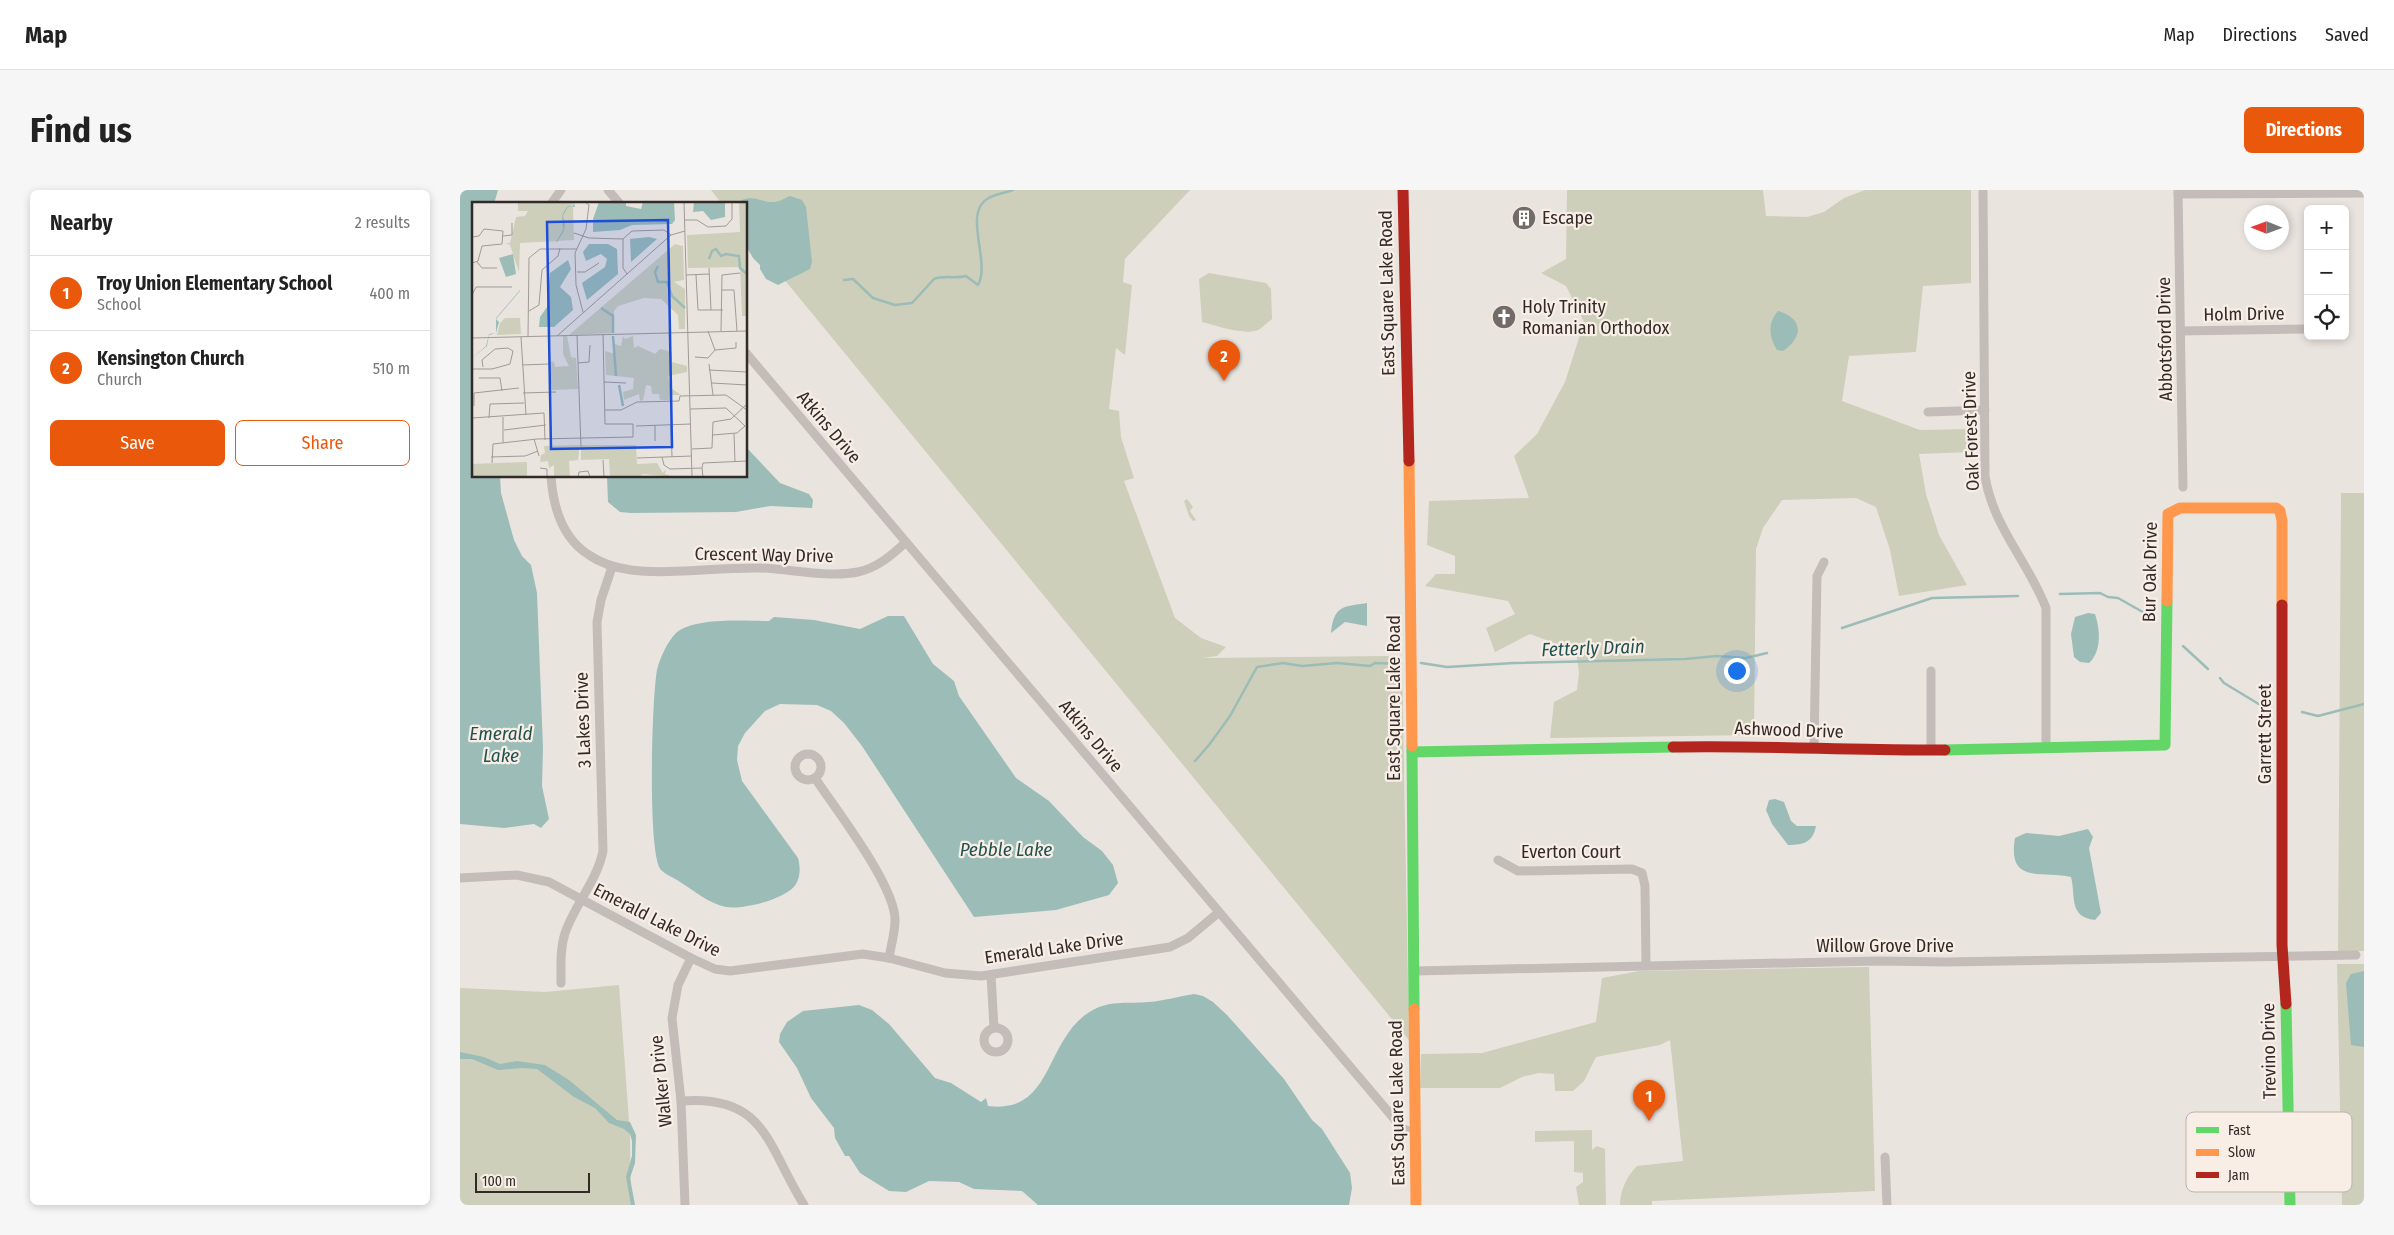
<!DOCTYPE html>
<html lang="en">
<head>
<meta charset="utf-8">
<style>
  body { margin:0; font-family:"Fira Sans Condensed",sans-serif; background:#f6f6f6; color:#222 }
  .controls { position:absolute; right:15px; top:15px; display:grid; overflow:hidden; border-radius:8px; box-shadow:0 2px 8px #0003 }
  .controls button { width:45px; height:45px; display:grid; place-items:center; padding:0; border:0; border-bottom:1px solid #e0e0e0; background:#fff; color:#222; font:25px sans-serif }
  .compass { position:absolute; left:1784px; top:15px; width:45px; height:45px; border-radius:50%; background:#fff; box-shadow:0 2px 8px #0003; rotate:271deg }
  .scale { position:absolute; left:15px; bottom:12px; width:115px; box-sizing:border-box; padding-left:5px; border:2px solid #332a27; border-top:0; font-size:14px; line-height:18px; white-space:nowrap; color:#332a27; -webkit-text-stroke:4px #f8eee6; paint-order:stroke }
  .you { position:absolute; left:1276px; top:480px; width:18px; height:18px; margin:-12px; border:4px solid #fff; border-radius:50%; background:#1a73e8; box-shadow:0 0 0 8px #1a73e833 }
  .badge { display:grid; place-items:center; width:32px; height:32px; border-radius:50%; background:#ea580c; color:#fff; font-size:16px; font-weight:700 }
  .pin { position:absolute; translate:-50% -41px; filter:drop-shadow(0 1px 2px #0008) }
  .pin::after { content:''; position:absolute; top:26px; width:18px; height:15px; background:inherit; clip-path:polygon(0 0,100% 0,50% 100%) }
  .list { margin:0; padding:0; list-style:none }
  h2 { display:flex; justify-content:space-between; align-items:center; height:65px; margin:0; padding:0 20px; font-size:21px }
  h2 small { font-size:16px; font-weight:400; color:#767676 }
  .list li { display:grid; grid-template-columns:32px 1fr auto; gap:15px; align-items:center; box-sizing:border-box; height:75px; padding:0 20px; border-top:1px solid #e0e0e0 }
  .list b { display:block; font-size:19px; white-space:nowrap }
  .list p { margin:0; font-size:16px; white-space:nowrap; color:#767676 }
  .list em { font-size:16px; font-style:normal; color:#767676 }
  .actions { display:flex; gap:10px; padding:15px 20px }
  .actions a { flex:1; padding:11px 0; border:1px solid #ea580c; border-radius:8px; text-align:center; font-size:18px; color:#ea580c }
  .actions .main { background:#ea580c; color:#fff }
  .icon { flex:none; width:28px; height:28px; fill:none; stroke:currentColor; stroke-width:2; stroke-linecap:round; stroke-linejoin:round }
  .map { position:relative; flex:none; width:1904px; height:1015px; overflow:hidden; border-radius:8px }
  header { display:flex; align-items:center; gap:30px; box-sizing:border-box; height:70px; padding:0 25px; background:#fff; border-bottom:1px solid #e0e0e0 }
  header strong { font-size:24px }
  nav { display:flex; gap:28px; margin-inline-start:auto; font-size:18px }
  .intro { display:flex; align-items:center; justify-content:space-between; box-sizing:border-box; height:120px; padding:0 30px }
  h1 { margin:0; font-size:35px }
  .button { padding:12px 22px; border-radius:8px; background:#ea580c; color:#fff; font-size:18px; font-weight:700 }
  main { display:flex; gap:30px; padding:0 30px }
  aside { flex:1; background:#fff; border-radius:8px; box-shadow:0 2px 8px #0003 }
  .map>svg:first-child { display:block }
  .green { fill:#cdcfba }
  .water { fill:#9cbcb8 }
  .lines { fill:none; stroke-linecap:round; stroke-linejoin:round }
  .stream { stroke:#9cbcb8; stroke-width:2.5 }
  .street { stroke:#c4bcb8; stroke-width:9 }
  .fast { stroke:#63d668; stroke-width:11 }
  .slow { stroke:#ff974d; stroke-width:11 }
  .jam { stroke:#b3261e; stroke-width:11 }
  .labels { text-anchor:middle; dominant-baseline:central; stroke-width:4.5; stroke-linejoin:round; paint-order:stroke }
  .poi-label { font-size:18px; fill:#332a27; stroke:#f8eee6; text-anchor:start }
  .street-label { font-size:18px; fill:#332a27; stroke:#f8eee6 }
  .water-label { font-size:19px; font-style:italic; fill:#1f5250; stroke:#f8eee6 }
  .inset-river { fill:none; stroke:#9cbcb8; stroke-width:2.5 }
  .inset-road { fill:none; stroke:#a19a95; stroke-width:1 }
  .view { fill:#1d4ed8; fill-opacity:0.15; stroke:#1d4ed8; stroke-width:2.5 }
  .inset-edge { fill:none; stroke:#332a27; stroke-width:2.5 }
  .key { fill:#f8eee6; stroke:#bdb3ad; stroke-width:1 }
  .key-label { font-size:14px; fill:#332a27 }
</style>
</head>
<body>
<header>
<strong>Map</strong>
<nav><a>Map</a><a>Directions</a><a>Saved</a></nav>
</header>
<div class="intro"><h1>Find us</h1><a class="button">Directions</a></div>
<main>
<aside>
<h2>Nearby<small>2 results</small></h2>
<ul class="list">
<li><span class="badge">1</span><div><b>Troy Union Elementary School</b><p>School</p></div><em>400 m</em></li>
<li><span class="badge">2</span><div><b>Kensington Church</b><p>Church</p></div><em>510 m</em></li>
</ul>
<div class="actions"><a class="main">Save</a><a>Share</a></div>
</aside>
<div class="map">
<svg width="1904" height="1015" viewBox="0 0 1904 1015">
  <rect width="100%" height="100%" fill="#eae4df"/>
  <g class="green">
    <path d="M251,0H730L665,69L663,92L672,95L665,165L656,158L649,219L659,221L661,247L674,288L664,291L715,428L741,448L766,457L757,466L742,468L927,466L942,471L949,850L286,43V14H262Z"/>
    <path d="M1107,0H1303L1306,26L1347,27L1364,22L1384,8L1405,0H1511V93L1463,96L1456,162L1389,166L1382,211L1460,240L1511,239L1512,262L1459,264L1466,304L1479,345L1507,395L1439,406L1430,360L1416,317L1396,308L1322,310L1303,338L1296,359L1294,545L1090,548L1094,512L1117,500L1119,483L1116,461L1070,444L1035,462L1026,438L1055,424L1048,411L965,396L976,384H995V366L967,355L969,311L1069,308L1054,266L1077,244L1105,192L1124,132L1106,96L1081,83L1106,69Z"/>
    <path d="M749,83L806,93L811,99L812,129C808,132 804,136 800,139C787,147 755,135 742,132L739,89Z"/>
    <path d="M1881,303H1904V761H1878Z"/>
    <path d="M727,309L733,317L730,321L736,330L733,331L729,326L724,311Z"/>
    <path d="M1877,774H1904V1015H1882Z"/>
    <path d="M1409,777L1415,1001L1192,1011V1015H1160C1160,1000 1167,986 1177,976L1223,971L1210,850L1200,855L1136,867L1124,891L1113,901H1095L1094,884L1079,883L1062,887L1040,898H960L961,864L1022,863L1136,832L1142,788L1179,781Z"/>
    <path d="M159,795L170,944L171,1015H0V798L85,802Z"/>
    <path d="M1132,940V960L1137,956L1145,959L1146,1015H1119L1116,997L1123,992V983L1114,982V951L1075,952V941Z"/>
  </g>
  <g class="water">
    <path d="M0,0H38L34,14H14V286H40L41,303L54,350L62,366L71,375L77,403L83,558L82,596L89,629L81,638L74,634L44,638L0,634Z"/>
    <path d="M330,6L342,10L346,17L352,72L350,79L318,95L306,89L300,79V75L293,68L286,56V14H276C291,2 300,13 315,12C319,12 325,8 330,6Z"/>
    <path d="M1318,121C1343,128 1344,147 1323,161L1317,160C1309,147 1307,134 1318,121Z"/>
    <path d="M286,257L320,293L349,304L353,310L352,318L310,316L276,322L171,323L160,322L148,312L147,286H286Z"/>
    <path d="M907,413V436L885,432L871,443C874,415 883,417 907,413Z"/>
    <path d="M1628,423L1635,424C1640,439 1642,461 1629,473L1620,472L1614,467L1611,444L1615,427Z"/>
    <path d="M428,426H444L473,474L494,491L499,506L556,588L589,611L623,647L642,661L653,675L658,693L649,705L596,720L514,727L402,556L384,533L371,521L357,515L320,514L305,521L285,543L278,556L277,570L282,591L338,668C340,676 341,685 336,694C327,709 283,720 266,717C248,713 236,702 220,692C215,688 206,685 201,680C187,665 192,506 197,480C200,468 207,452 216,443C235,427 285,431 309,431L314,427L354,430L400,439Z"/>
    <path d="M1315,609L1324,612L1331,631L1337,636H1356C1353,652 1344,655 1328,655L1312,634L1306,620L1309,610Z"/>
    <path d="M1628,639L1633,647L1629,658L1641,723L1635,730C1608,727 1616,706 1611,687C1582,680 1547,695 1555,648L1566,643L1599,646Z"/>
    <path d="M1904,781V857L1891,855L1886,793L1891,784Z"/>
    <path d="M734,804L743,806L753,812L767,825L824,889L852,930L862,939L890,983L892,998L889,1015H578L562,1001L514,999L499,992L469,991L446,1002L429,1001L400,983L389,966H385L375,948L374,938L351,908L337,878L319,852L320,844L327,832L343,821L399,815L412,820L429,834L475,888L491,893L521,912L526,908L528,916C595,925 584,846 633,820C651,810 670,814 689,812C704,811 719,806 734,804Z"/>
    <path d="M0,862L24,867L40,874L57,871L85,875L109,890L157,930L170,932L176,945L175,973L170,988L175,1015H171L166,987L172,966V951L170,944L164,939L149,933L135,918L114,907L77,879L62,878L38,880L12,869H0Z"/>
  </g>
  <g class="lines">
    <g class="stream">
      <path d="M384,90L393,89L413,108L435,115L452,113L474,89C484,85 496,89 506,86L518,95C531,72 503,24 527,9C534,4 545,3 553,0"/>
      <path d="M1600,404L1640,403L1648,407L1658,408L1688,425"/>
      <path d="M1382,438L1472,408L1558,406"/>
      <path d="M1723,456L1748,479"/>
      <path d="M961,473L987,477L1054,473L1225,469L1257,466L1286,468L1307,463"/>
      <path d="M1760,488L1764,493L1802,516"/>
      <path d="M1842,522L1858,526L1904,514"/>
      <path d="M735,571L749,555L770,526L797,477L823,473L842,476L877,473L910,476L915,473L941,474"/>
    </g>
    <g class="street">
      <path d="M148,0L160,14"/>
      <path d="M1523,0L1525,286C1533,337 1568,371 1586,418V557"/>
      <path d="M1718,0L1723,297"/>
      <path d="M1718,4L1904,3"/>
      <path d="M91,14L101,0"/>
      <path d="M1721,141L1848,139"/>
      <path d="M286,163L942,938L955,944"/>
      <path d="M1468,222L1525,220"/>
      <path d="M91,286C93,317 102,348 129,365C142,374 156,378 171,380C211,385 258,377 300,378C332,379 367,388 398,382C417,378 432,365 446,352"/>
      <path d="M1471,481V559"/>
      <path d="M1354,558L1357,386L1364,372"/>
      <circle cx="348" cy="577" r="13"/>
      <path d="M355,588C376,620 435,695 435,730C435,743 431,755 429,768"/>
      <path d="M1038,670L1058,681L1172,679L1182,683L1185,696L1186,776"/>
      <path d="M0,688L57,685L89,692L231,768L255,779L270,781L403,764L429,768L485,783L521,786L710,757L728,748L758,723"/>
      <path d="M954,781L1418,771L1486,772L1896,765"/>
      <path d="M531,785L534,838"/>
      <path d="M101,793C101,776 100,759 105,743C115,714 137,691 143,661L137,432L141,410L152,377"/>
      <circle cx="536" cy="850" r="12"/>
      <path d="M221,911C306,904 307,956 344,1015"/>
      <path d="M1425,967L1427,1015"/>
      <path d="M225,1015L221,911L212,828L218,795L231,768"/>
    </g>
    <g class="fast">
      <path d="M952,556L954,819"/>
      <path d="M1485,560L1705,555L1707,411"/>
      <path d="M952,562L1213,557"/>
      <path d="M1826,814L1830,1015"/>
    </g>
    <g class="slow">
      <path d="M949,271L952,556"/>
      <path d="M1707,411L1708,324L1720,318H1816L1820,321L1822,331V415"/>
      <path d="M954,819L956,1015"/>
    </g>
    <g class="jam">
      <path d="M943,0L949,271"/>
      <path d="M1822,415V755L1826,814"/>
      <path d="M1213,557C1304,555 1394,561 1485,560"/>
    </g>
  </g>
  <defs>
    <g id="building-disc" transform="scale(1.25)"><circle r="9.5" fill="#736b67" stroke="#f8eee6"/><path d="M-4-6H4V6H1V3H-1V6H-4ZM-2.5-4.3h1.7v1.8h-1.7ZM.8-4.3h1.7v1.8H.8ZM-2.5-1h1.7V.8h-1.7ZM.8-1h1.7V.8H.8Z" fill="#fff"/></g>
    <g id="church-disc" transform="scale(1.25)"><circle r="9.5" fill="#736b67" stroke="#f8eee6"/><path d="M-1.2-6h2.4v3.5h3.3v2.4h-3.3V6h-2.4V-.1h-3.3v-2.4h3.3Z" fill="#fff"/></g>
  </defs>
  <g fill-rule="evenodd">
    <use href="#building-disc" x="1064" y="28"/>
    <use href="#church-disc" x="1044" y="127"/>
  </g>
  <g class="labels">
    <g class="poi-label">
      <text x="1082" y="28">Escape</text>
      <text x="1062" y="117">Holy Trinity<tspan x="1062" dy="21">Romanian Orthodox</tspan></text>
    </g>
    <g class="street-label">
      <text transform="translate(927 103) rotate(-91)">East Square Lake Road</text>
      <text transform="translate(1784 124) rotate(-1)">Holm Drive</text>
      <text transform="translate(1705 149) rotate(-91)">Abbotsford Drive</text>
      <text transform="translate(369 237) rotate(50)">Atkins Drive</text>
      <text transform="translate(1511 241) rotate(-92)">Oak Forest Drive</text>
      <text transform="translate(304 365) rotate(1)">Crescent Way Drive</text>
      <text transform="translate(1690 382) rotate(-89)">Bur Oak Drive</text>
      <text transform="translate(934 508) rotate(-90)">East Square Lake Road</text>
      <text transform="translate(123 530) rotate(-92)">3 Lakes Drive</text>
      <text transform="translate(1329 540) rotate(2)">Ashwood Drive</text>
      <text transform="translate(1805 544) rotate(-90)">Garrett Street</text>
      <text transform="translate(631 546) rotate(50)">Atkins Drive</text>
      <text x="1111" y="662">Everton Court</text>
      <text transform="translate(197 730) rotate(27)">Emerald Lake Drive</text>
      <text x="1425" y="756">Willow Grove Drive</text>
      <text transform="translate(594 758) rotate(-8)">Emerald Lake Drive</text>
      <text transform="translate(1809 861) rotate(-91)">Trevino Drive</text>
      <text transform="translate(201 891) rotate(-96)">Walker Drive</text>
      <text transform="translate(937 913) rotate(-91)">East Square Lake Road</text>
    </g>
    <g class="water-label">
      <text transform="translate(1133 458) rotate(-2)">Fetterly Drain</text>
      <text x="41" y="543">Emerald<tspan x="41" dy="22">Lake</tspan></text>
      <text x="546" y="659">Pebble Lake</text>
    </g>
  </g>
  <g transform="translate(12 12)">
    <rect width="275" height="275" fill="#eae4df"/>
    <path d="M46,0H101V5L102,38L48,41L47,70L38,43L33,41H38L44,15L53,14L56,9H46ZM267,0H275V114H270L268,65L216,66L215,33L268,30ZM203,42L211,44L212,78L202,80L213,87V127H207L206,113L189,97L172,96L146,104L142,109V131L97,133ZM33,116H48L49,132L25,133L28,121ZM91,134H95L99,155L104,156L106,187L80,188L76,159L82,160L83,165L97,164L91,152ZM151,134L153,137L161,134L162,146L166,144L183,152L188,147L200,150V160L215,164V170L196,174L199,186L209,193H199V198H188L187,192H180L179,184L174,183L171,198L168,199L167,192L152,198L151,190L161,187L162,176L134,173L133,149L143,152V142L149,144ZM108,243L106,258L97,259L98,275H82V263L77,266L76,259L68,260L69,253L73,251L72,244ZM109,243H164L165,262L185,261L191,271L194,267L193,272L202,275L171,272L167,275H138L137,257L109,258ZM55,260V275H0V262Z" fill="#cdcfba"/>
    <path d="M102,0L103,5H96L93,10L91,14L93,20L92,29L85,40L47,42L48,89L24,117L27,120L24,131L17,133L15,144L0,156L14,144L17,132L24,131V116L48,88L47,42L84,40L91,28L90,14L92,9L96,4L101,5ZM127,0H154V4L169,7L171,0H202L203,18L200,22L160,23L148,28L121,30V17ZM222,0H253V15L239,18L231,9L221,10ZM177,35L185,37L159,60L158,37ZM136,42L145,47L146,72L115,98L110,81L133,65L135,57L129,52L114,59L111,50L117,42ZM41,52L44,72L34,75L27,56ZM96,58L99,67L88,85L99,95L101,108L82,125H67L68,115L75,105L78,71Z" fill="#9cbcb8"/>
    <path class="inset-river" d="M237,57L240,49L244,47L249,54L254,52L267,54L268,66L275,72M186,64L183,70L186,80H195L200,94L213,106M129,106L141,114V131M141,134L144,174M147,183L151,204"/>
    <path class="inset-road" d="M212,0L220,275M213,18H225L236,25L254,24L260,17V0M102,31L117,36L151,37M31,34L40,33V21M0,35L7,34L12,27L31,29L30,42L10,44L6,59L0,61M151,37L160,29L192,28L199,33M151,37V66L155,72M5,60L10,66H25M237,66L239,108M105,70H113L127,61M214,73L237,72M224,73L226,108H251M250,88H262L265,129M0,93L4,85H40M57,109L67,103L70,68L86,54L88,46M111,110L104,83L103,51L114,27L117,3L113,0M236,129L243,148M249,129L250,73L268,71M105,133L109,245M56,134L57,56L68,47H105M85,134L199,33L213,29M49,135L54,213M0,136L275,129M223,155L236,156L243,148L264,146V140M106,161L117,160L118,143M237,162L241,193M50,163L77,162M0,167H20L38,162L41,149L36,146L23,147L10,158L11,165M237,168L275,170M7,176H28L30,189M132,180L154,181M240,181L275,183M51,191L84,190M2,204V191L47,186M218,207L254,206L273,224L265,231L240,233M133,208H149L165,200L207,199L208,194L254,193L275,208M31,215V241M0,216L72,211L73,238M17,216L18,202L52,201M183,223V239M199,223L200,255M164,224L219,222M32,228L74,223M262,232L263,260M62,237L67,254M220,247L240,246L241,220L259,217L275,202M19,255L53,254L66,249M190,255L192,263L198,267L230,266M165,256L220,254M131,258L132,275M20,261L21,242L65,237L161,235V222H133L131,132M68,266L75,267V275M230,266L231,261L275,259M230,266L231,275H265M106,275L107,270L116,269L118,275"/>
    <path class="view" d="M196,18L200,245L79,247L75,20Z"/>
    <rect width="275" height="275" class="inset-edge"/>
  </g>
  <rect x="1726" y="922" width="166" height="80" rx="8" class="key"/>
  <rect x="1736" y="937" width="23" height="6" fill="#63d668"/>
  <rect x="1736" y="959" width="23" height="7" fill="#ff974d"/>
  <rect x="1736" y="982" width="23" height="6" fill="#b3261e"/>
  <g class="key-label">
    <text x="1768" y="945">Fast</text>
    <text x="1768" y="967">Slow</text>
    <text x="1768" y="990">Jam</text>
  </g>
</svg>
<div class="controls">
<button>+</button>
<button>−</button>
<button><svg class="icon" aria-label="locate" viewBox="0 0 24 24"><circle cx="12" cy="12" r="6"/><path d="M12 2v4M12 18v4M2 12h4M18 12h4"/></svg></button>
</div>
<svg class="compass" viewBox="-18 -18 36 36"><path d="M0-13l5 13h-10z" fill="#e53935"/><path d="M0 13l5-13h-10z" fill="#767676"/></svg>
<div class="scale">100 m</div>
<div class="you"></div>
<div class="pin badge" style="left:1189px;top:931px">1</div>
<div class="pin badge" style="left:764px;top:191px">2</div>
</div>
</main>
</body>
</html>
